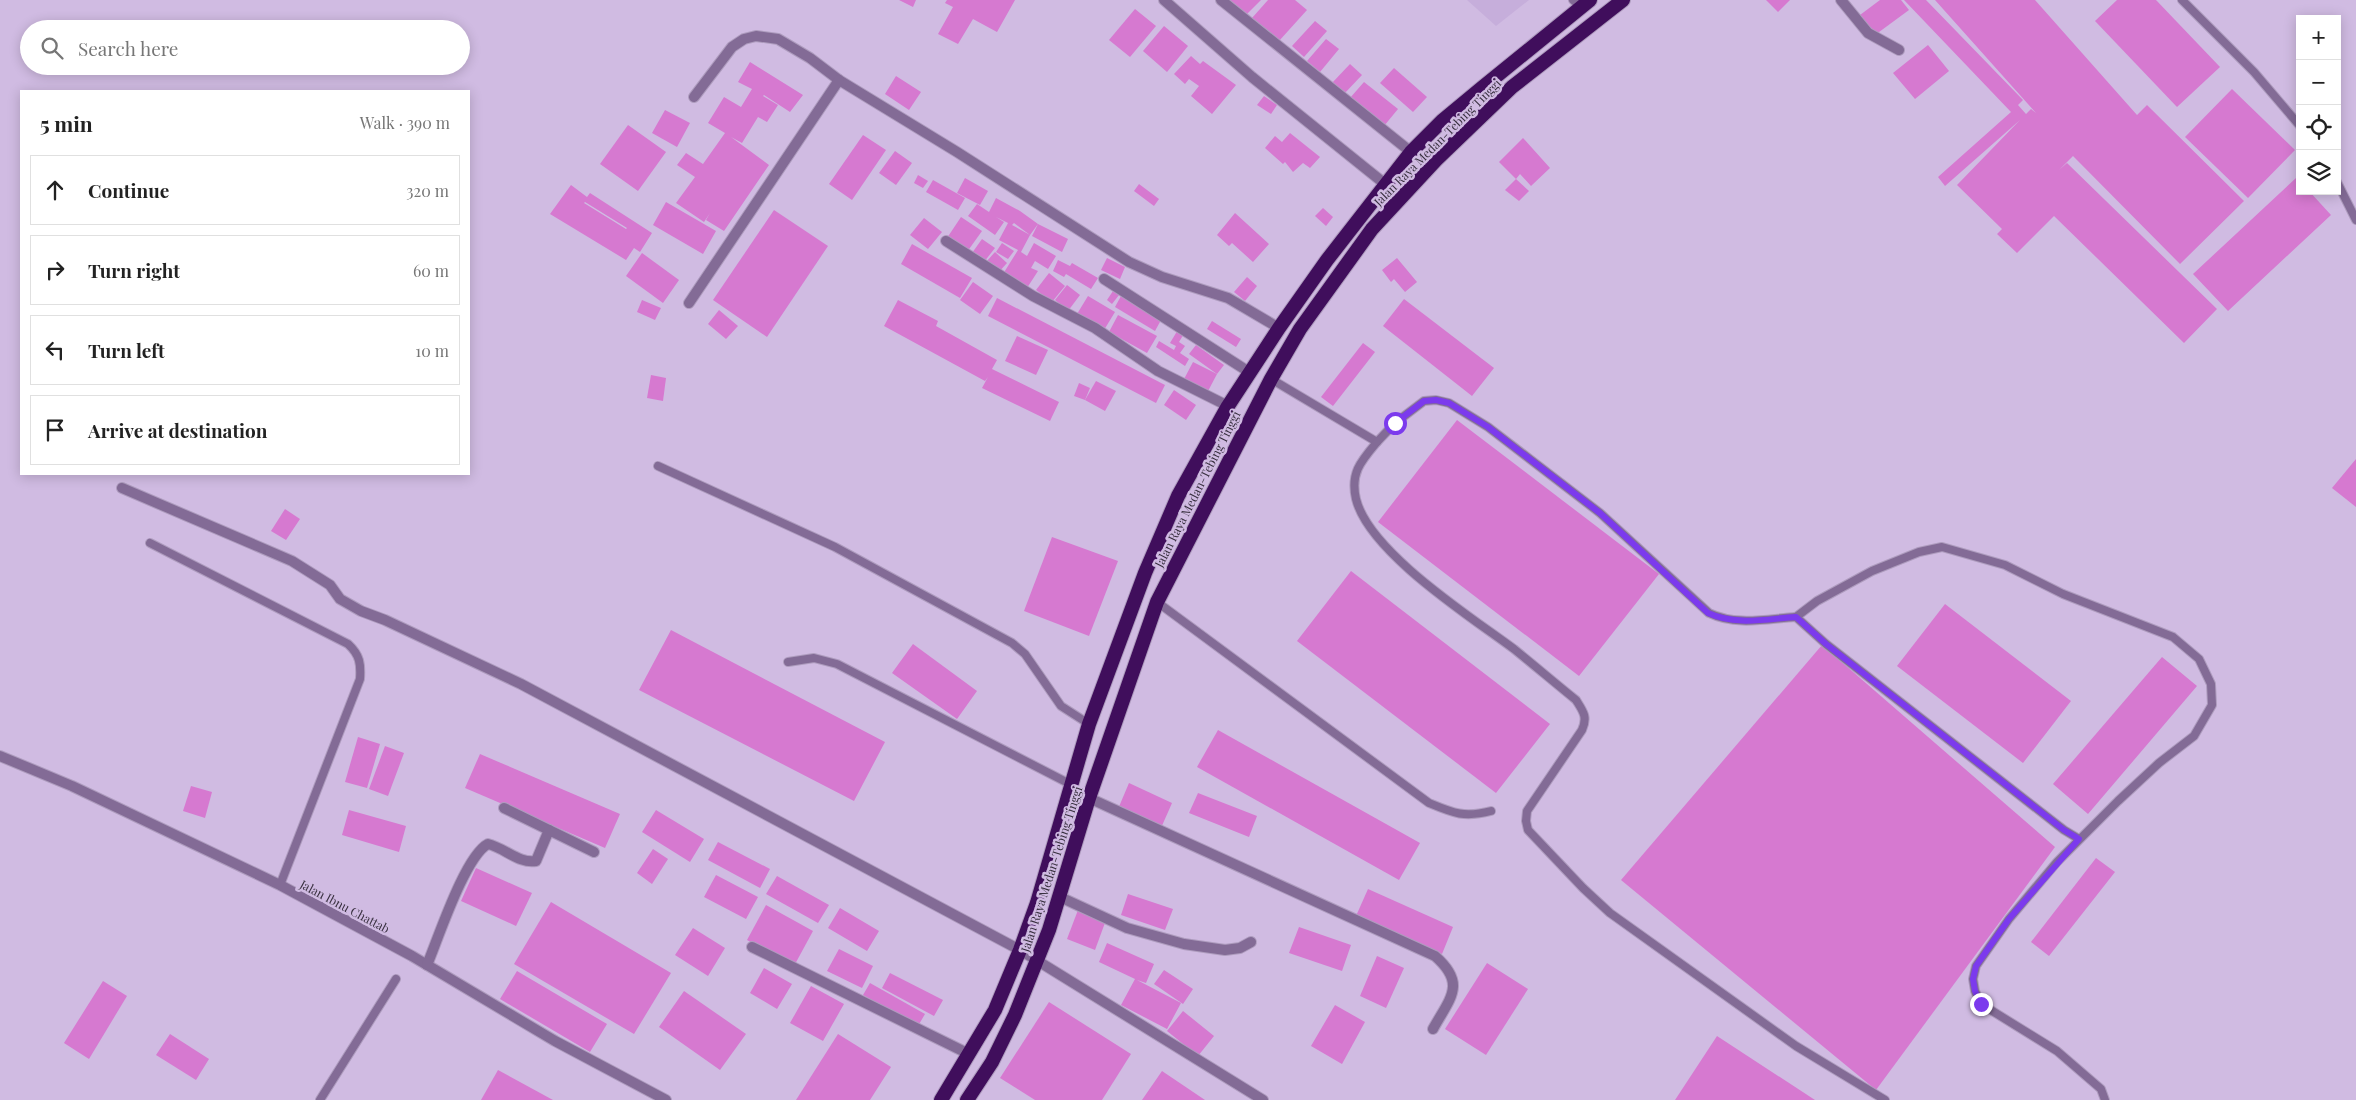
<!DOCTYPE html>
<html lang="en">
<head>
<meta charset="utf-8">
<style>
  body { margin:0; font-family:"Playfair Display",serif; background:#f2f2f2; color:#222 }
  .controls { position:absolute; right:15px; top:15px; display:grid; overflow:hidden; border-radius:0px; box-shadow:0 2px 12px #0003 }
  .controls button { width:45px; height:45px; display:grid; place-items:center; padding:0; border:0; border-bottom:1px solid #e0e0e0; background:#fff; color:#222; font:25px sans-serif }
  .stop { position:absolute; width:15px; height:15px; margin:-11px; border:4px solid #7c3aed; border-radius:50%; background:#fff }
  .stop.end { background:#7c3aed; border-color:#fff; box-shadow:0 1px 5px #0008 }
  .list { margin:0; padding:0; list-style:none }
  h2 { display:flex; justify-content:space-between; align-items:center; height:65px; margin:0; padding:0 20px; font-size:21px }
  h2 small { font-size:16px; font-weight:400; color:#767676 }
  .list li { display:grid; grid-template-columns:32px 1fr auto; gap:15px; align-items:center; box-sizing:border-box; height:70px; margin:0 10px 10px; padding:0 10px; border:1px solid #e0e0e0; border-radius:0px }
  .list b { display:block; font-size:19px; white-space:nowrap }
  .list em { font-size:16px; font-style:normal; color:#767676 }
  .icon { flex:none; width:28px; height:28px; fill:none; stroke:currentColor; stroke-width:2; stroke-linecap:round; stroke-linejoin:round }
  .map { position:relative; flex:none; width:2356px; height:1100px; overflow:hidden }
  .search { position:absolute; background:#fff; box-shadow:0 2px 12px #0003; left:20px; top:20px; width:450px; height:55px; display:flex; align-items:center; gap:12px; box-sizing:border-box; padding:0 18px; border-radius:28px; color:#767676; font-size:19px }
  .panel { position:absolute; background:#fff; box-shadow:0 2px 12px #0003; left:20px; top:90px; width:450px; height:385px; border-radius:0px }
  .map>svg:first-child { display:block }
  .built { fill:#c6aedb }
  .building { fill:#d679d0; fill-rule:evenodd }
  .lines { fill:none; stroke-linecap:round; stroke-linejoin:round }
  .service-casing { stroke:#ae9cbe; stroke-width:10 }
  .minor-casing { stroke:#ae9cbe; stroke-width:12 }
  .tertiary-casing { stroke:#ae9cbe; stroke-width:12 }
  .trunk-casing { stroke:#ae9cbe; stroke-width:16 }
  .service { stroke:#836b96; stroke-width:8 }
  .minor { stroke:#836b96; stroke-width:10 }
  .tertiary { stroke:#836b96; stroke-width:10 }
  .trunk { stroke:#400e5c; stroke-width:14 }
  .route { stroke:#7c3aed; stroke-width:6 }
  .labels { text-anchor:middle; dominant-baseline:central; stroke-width:5; stroke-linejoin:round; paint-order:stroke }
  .street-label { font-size:12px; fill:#372f3e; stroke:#d0bbe2 }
</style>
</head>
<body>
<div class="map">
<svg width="2356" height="1100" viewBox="0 0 2356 1100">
  <rect width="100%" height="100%" fill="#d0bbe2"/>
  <path class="built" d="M1467,0H1529L1496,26Z"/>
  <g class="building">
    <path d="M899,0H916L913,7Z"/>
    <path d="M947,0H1015L997,32L973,19L958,44L938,34L953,7L945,3Z"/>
    <path d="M1228,0H1261L1245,16Z"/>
    <path d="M1268,0H1295L1307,10L1279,41L1252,18Z"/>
    <path d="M1766,0H1790L1778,12Z"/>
    <path d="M1880,0H1901L1909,10L1875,35L1860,15Z"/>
    <path d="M1904,0H1926L2023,100L2018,105L2026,114L2031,109L2036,113L1935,0H2035L2137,115L2147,105L2244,201L2180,264L2073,156L2059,170L2067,163L2217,309L2184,343L2054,216L2017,253L1997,234L2002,229L1957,185L2020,120L1945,186L1938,177L2011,112Z"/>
    <path d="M2117,0H2156L2220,67L2177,107L2095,21Z"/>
    <path d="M1135,9L1156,26L1130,57L1109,40Z"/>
    <path d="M1315,21L1327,31L1304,57L1292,46Z"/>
    <path d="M1164,26L1188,46L1167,72L1143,51Z"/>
    <path d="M1326,39L1339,49L1320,72L1307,61Z"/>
    <path d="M1928,45L1949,71L1915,99L1893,73Z"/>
    <path d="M1191,56L1200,64L1203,61L1236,85L1212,114L1191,96L1199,86L1189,79L1185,84L1174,74Z"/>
    <path d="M750,62L803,95L790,112L764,95L763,96L778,105L767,122L758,117L742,143L731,137L769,165L724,231L706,220L710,213L704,222L676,203L695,177L677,165L686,153L703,164L725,133L708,123L724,97L741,107L752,89L738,82Z"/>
    <path d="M1350,64L1362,75L1344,94L1332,83Z"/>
    <path d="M1394,68L1427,97L1413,112L1380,83Z"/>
    <path d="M896,76L921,92L909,110L885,94Z"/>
    <path d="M1364,82L1398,109L1384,126L1350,98Z"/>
    <path d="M2232,89L2295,150L2248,198L2185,137Z"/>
    <path d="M1264,96L1277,105L1271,114L1257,105Z"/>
    <path d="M665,110L690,123L677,147L652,133Z"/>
    <path d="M628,125L666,152L638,191L600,164Z"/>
    <path d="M1290,133L1320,157L1310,168L1303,163L1293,172L1285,162L1283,164L1265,148L1275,136L1282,142Z"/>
    <path d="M863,135L886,150L852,200L829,184Z"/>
    <path d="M1523,138L1550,168L1531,186L1520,174L1516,179L1499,162Z"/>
    <path d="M895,151L912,163L896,185L879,173Z"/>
    <path d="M918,175L928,181L923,188L914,183Z"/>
    <path d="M965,178L988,191L980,205L957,193Z"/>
    <path d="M2296,178L2300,181V191H2309L2331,215L2228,311L2193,274Z"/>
    <path d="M1516,179L1529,191L1519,201L1505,190Z"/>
    <path d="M933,180L965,198L958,210L926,192Z"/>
    <path d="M1139,184L1159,199L1154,206L1134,191Z"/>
    <path d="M571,185L587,197L590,193L652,233L640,252L634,248L626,260L550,214ZM585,202L627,228L626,229L584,203Z"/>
    <path d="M996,198L1020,211L1038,224L1068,239L1062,252L1032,236L1038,224L1030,235L1014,223L1012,225L1030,235L1021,252L1027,256L1034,243L1056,256L1048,269L1035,261L1031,268L1038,271L1027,288L1003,274L1018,250L999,240L1008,223L996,217L1004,222L995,235L968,216L977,204L989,212Z"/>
    <path d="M666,202L716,231L703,254L653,225Z"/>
    <path d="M1323,208L1333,217L1326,226L1315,216Z"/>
    <path d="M774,210L828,246L767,337L713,300Z"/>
    <path d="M1235,213L1269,244L1253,262L1232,243L1229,246L1217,235Z"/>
    <path d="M961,217L982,231L967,252L947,238Z"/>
    <path d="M924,218L942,232L928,249L910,235Z"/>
    <path d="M982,239L995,248L984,262L972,253Z"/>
    <path d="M1002,243L1014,251L1008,259L996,252Z"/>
    <path d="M912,244L972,278L960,298L901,264Z"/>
    <path d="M995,252L1007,263L998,273L986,262Z"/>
    <path d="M642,253L679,280L663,303L626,276Z"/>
    <path d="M1107,258L1125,267L1120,279L1101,270Z"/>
    <path d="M1397,258L1417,282L1405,292L1394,279L1391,282L1382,270Z"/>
    <path d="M1058,260L1070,266L1072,263L1098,278L1091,289L1066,274L1064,277L1053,271Z"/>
    <path d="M1049,273L1065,286L1052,302L1036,290Z"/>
    <path d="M1247,277L1257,286L1245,301L1234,292Z"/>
    <path d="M973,282L993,296L980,314L960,300Z"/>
    <path d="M1067,285L1080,295L1068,311L1055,300Z"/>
    <path d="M1113,291L1119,295L1112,304L1107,300Z"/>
    <path d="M1088,296L1115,312L1104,330L1077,314Z"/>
    <path d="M1121,296L1161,320L1155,331L1115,307Z"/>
    <path d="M997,298L1165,385L1156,403L988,316Z"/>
    <path d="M1404,299L1494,368L1472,396L1383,326Z"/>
    <path d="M642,300L661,308L655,320L637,312Z"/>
    <path d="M898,300L938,321L936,326L997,360L992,369L1059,402L1050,421L982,388L988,377L985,381L884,326Z"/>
    <path d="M719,310L738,326L726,339L708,324Z"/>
    <path d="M1118,315L1157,336L1147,353L1109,332Z"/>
    <path d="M1212,321L1241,339L1236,347L1207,329Z"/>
    <path d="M1179,328L1185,332L1179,342L1185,346L1180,353L1189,359L1185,366L1156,347L1159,341L1174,350L1176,346L1170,343Z"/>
    <path d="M1017,336L1048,350L1036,375L1005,361Z"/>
    <path d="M1363,343L1375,352L1333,406L1321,397Z"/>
    <path d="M1196,345L1224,365L1217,374L1189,354Z"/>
    <path d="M1193,362L1217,374L1207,393L1183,381Z"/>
    <path d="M651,375L666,378L663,401L647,398Z"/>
    <path d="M1096,381L1116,391L1105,411L1085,400Z"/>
    <path d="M1079,383L1090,388L1085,400L1074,396Z"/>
    <path d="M1174,390L1196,405L1186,420L1164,405Z"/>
    <path d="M1457,420L1659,574L1579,676L1378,522Z"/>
    <path d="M2356,459V507L2332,488Z"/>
    <path d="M285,509L300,519L286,540L271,531Z"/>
    <path d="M1052,537L1118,561L1089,636L1024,611Z"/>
    <path d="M1351,571L1550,724L1496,793L1297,641Z"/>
    <path d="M1945,604L2071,701L2023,763L1897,666Z"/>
    <path d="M671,630L885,742L854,801L639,690Z"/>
    <path d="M913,644L977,691L957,719L892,673Z"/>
    <path d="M1822,645L2055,847L1876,1090L1621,880Z"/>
    <path d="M2162,657L2197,686L2088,814L2053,784Z"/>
    <path d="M1218,730L1420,843L1399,880L1197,767Z"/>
    <path d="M358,737L380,744L367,788L345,782Z"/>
    <path d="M385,746L404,753L388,796L369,789Z"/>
    <path d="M480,754L620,814L605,848L465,788Z"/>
    <path d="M1129,783L1172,803L1161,828L1118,809Z"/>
    <path d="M191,786L212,792L205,818L183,811Z"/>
    <path d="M1198,793L1257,816L1249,837L1189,813Z"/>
    <path d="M349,810L406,826L399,852L342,835Z"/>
    <path d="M656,810L704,839L690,862L642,832Z"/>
    <path d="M718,842L770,869L760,888L708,860Z"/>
    <path d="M653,849L668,859L652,884L637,873Z"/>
    <path d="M2096,858L2115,872L2049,956L2031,942Z"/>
    <path d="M476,868L532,893L516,926L461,901Z"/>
    <path d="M716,875L758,897L746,919L704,897Z"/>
    <path d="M777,876L829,905L818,923L766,894Z"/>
    <path d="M1368,889L1453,927L1442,954L1356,916Z"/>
    <path d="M1128,894L1173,909L1165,930L1121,915Z"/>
    <path d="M551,902L671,973L634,1034L514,964Z"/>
    <path d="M766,905L813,931L794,966L747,940Z"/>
    <path d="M840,908L879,931L867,951L828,928Z"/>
    <path d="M1078,910L1106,920L1095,950L1067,939Z"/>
    <path d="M1299,927L1351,945L1342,971L1289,953Z"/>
    <path d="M693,928L725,948L708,976L675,955Z"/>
    <path d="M1107,943L1154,964L1146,983L1137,980L1181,1003L1167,1029L1121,1005L1135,979L1099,962Z"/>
    <path d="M839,949L873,966L862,988L827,971Z"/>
    <path d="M1377,956L1404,968L1386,1008L1360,996Z"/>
    <path d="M1487,963L1528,989L1486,1055L1445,1029Z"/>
    <path d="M764,968L792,984L777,1009L750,993Z"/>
    <path d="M1164,970L1193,989L1183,1004L1154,984Z"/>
    <path d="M517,971L607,1024L590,1052L500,999Z"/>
    <path d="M890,973L943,1000L934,1016L882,988Z"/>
    <path d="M103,981L127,996L89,1059L64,1043Z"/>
    <path d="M870,983L925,1014L918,1026L863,995Z"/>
    <path d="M811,986L844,1004L823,1041L790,1023Z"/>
    <path d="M684,991L746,1034L720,1070L659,1027Z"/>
    <path d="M1049,1002L1131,1054L1102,1100H1035L1000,1078Z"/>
    <path d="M1335,1005L1365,1022L1342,1064L1311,1046Z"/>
    <path d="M1183,1011L1214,1036L1198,1056L1167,1031Z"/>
    <path d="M170,1034L209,1059L196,1080L156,1055Z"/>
    <path d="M838,1034L891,1067L870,1100H796Z"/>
    <path d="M1717,1036L1815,1100H1675Z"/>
    <path d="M498,1070L553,1100H481Z"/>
    <path d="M1162,1071L1205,1100H1142Z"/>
  </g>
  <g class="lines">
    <g class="service-casing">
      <g id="service">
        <path d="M1573,0L1581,7"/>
        <path d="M2182,0L2254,72L2300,126"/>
        <path d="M2337,182L2356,220"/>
        <path d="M1271,379L1377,442C1361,461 1350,473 1356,499C1369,552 1471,617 1514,649C1535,666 1555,683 1576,700C1583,711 1588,717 1582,730L1527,811L1526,821L1528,830L1583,888L1610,913L1796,1046L1885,1100"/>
        <path d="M1377,442L1395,423L1424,401L1436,400L1449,403L1488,427L1600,513L1709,613C1736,626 1766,619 1796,617"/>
        <path d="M658,466L835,547L1012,643L1025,654L1061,706L1089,724"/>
        <path d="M150,543L348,644C360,655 361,664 360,679L280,885"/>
        <path d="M1157,602L1429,803C1453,813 1464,818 1491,811"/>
        <path d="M788,662L814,658L837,664L1070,784"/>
        <path d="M2079,839L2064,830L1826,644L1796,617L1817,601L1872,571L1919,552L1942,547L2005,565L2063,594L2173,637L2199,659L2211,684L2212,705L2194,736L2159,763L2118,801L2057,862L2009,919L1976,966L1973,979L1975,991L1981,1004L2057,1051L2101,1089L2105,1100"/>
        <path d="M320,1100L396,979"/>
      </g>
    </g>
    <g class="minor-casing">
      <g id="minor">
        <path d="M1164,0L1252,77L1385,184"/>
        <path d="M1221,0L1411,152"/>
        <path d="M1841,0L1868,33L1899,50"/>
        <path d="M694,97L732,47L744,39L756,36L778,39L810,58L839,80L957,152L1129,262L1162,277L1228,298L1279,328"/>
        <path d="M946,241L1033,296L1095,328L1158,371L1228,406"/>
        <path d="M1104,279L1249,372"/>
        <path d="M689,303L839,80"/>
        <path d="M122,488L292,561L330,585L340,599L361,611L385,620L521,684L1020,950"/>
        <path d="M0,756L72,786L280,885L412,956L555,1041L666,1100"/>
        <path d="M1089,798L1435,956C1467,984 1450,998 1433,1029"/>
        <path d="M504,808L549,830"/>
        <path d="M1060,897L1127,928L1184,944L1225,950L1240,948L1251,942"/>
        <path d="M752,947L969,1054"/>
        <path d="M427,965C438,939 465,856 488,844C505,848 519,864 536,861L549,830L594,852"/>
      </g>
    </g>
    <g class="tertiary-casing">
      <path id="tertiary" d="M1020,950L1263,1100"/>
    </g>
    <g class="trunk-casing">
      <g id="trunk">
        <path d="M941,1100L995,1010L1020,950L1037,903L1089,724L1145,573L1178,496L1228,406L1279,328L1327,260L1411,152L1442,121L1483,87L1590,0"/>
        <path d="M967,1100L992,1062L1015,1015L1049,930L1089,798L1157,602L1271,379L1300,329L1372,229L1436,160L1512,87L1623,0"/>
      </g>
    </g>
    <use href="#service" class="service"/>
    <use href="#minor" class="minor"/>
    <use href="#tertiary" class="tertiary"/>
    <use href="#trunk" class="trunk"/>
  </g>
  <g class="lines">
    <path class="route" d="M1395,423L1424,401L1436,400L1449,403L1488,427L1600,513L1708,613C1736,626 1766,619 1796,617L1826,644L2064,830L2079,839L2009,919L1976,966L1973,979L1975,991L1981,1004"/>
  </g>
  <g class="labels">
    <g class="street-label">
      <text transform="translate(1437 142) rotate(-45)">Jalan Raya Medan-Tebing Tinggi</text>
      <text transform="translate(1197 489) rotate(-63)">Jalan Raya Medan-Tebing Tinggi</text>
      <text transform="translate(1051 869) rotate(-72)">Jalan Raya Medan-Tebing Tinggi</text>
      <text transform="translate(345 906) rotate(28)">Jalan Ibnu Chattab</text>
    </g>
  </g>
</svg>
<div class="controls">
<button>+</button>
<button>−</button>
<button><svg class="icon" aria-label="locate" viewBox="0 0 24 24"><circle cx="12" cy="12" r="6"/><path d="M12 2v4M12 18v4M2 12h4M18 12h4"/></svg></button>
<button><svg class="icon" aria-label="layers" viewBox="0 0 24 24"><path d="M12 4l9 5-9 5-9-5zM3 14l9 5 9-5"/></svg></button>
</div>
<div class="stop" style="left:1395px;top:423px"></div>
<div class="stop end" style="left:1981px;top:1004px"></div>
<div class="search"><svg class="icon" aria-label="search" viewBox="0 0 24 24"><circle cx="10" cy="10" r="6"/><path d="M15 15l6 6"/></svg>Search here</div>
<section class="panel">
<h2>5 min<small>Walk · 390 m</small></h2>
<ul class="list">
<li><svg class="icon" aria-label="ahead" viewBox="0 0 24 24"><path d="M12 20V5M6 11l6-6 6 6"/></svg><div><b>Continue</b></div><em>320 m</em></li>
<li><svg class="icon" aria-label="right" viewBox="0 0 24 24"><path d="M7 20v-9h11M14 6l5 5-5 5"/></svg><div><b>Turn right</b></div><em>60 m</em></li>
<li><svg class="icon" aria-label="left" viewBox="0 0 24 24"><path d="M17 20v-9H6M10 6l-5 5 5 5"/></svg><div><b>Turn left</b></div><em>10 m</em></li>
<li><svg class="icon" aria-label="arrive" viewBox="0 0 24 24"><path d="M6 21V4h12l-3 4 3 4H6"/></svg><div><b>Arrive at destination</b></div></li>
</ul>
</section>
</div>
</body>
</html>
